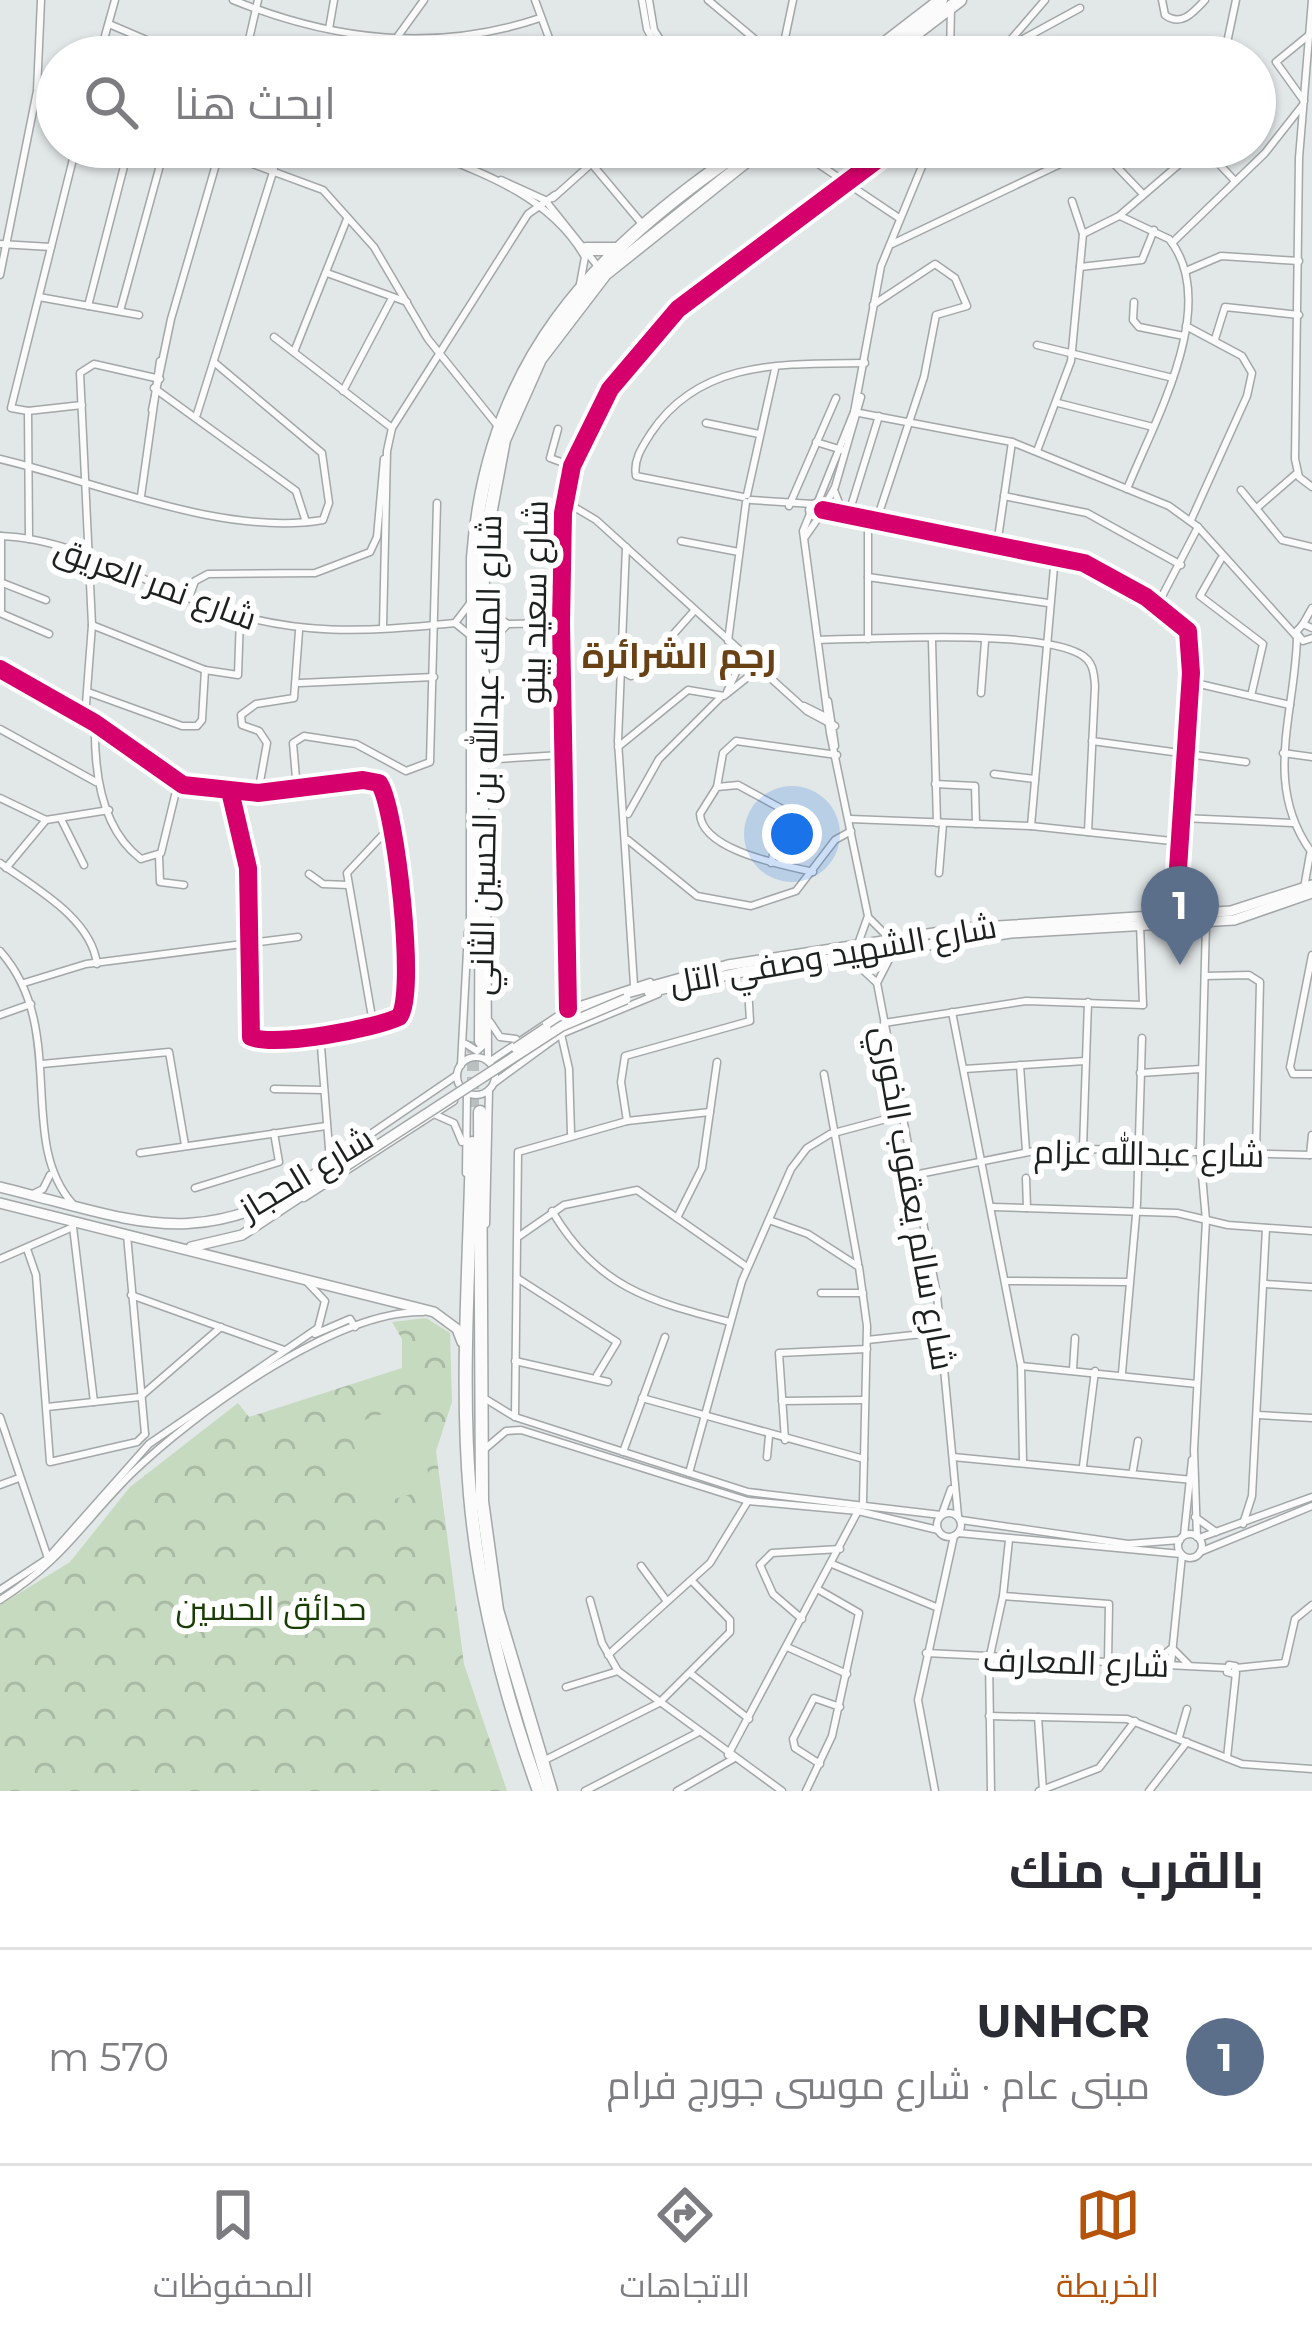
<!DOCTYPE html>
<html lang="ar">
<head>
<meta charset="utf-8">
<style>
  body { margin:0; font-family:Montserrat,Cairo,sans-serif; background:#f7f7f7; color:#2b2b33; direction:rtl }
  .you { position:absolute; left:792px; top:834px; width:42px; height:42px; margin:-30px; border:9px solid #fff; border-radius:50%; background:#1a73e8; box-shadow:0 0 0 18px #1a73e833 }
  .badge { display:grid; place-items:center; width:78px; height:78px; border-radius:50%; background:#b45309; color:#fff; font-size:39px; font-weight:700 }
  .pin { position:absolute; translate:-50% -99px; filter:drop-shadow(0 3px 6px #0008) }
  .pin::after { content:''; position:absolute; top:63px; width:42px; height:36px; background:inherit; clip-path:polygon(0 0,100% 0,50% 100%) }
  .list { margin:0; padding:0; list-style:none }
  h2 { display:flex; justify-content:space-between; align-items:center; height:156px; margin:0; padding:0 48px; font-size:51px }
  h2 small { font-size:39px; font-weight:400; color:#7c7c81 }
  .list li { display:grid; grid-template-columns:78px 1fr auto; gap:36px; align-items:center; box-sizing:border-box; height:216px; padding:0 48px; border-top:3px solid #e1e1e2 }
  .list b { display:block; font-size:45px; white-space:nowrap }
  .list p { margin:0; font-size:39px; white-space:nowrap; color:#7c7c81 }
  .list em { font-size:39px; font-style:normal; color:#7c7c81 }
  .icon { flex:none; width:66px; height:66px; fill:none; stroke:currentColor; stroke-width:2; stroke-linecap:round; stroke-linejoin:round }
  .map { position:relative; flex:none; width:1312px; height:1791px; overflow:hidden; direction:ltr }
  .search { position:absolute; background:#fff; box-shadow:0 3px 9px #0004; left:36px; right:36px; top:36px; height:132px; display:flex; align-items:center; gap:30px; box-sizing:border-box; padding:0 42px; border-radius:66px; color:#7c7c81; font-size:45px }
  .sheet { height:372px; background:#fff }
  nav { display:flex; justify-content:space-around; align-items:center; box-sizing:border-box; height:168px; border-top:3px solid #e1e1e2; background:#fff; font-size:33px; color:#7c7c81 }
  nav a { display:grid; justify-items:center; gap:6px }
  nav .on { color:#b45309 }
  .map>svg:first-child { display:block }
  .park { fill:url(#park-crowns) }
  .pitch { fill:#c6dac0 }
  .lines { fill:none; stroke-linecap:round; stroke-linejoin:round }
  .highway-tunnel { stroke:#babfbf; stroke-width:12; stroke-dasharray:12 6; stroke-linecap:butt }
  .minor-casing { stroke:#a3a7a7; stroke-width:9 }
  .major-casing { stroke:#a3a7a7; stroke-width:12 }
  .highway-casing { stroke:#a3a7a7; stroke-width:15 }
  .minor { stroke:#fbfbfb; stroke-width:6 }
  .major { stroke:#fbfbfb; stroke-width:9 }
  .highway { stroke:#fbfbfb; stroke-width:12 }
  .major-bridge-casing { stroke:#a3a7a7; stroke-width:12; stroke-linecap:butt }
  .major-bridge { stroke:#fbfbfb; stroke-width:9 }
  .cycleway-casing { stroke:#fff; stroke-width:26 }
  .cycleway { stroke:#d6006c; stroke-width:18 }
  .labels { text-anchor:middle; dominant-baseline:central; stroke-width:12; stroke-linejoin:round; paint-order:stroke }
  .street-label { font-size:33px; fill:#1c201f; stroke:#fff }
  .park-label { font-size:33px; fill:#193b04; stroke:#fff }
  .neighbourhood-label { font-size:36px; font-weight:bold; fill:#684114; stroke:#fff }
</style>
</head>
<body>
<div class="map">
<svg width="1312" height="1791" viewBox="0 0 1312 1791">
  <defs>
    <pattern id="park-crowns" width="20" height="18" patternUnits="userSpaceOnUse" patternTransform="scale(3)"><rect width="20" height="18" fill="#c6dac0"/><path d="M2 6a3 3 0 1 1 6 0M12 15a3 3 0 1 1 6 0" fill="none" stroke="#aabba5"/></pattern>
  </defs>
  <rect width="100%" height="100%" fill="#e2e7e7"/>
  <path class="park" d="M426,1318L450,1333L452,1402L436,1451L464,1664L507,1791H0V1605L70,1562L130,1487L238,1403L249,1417L402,1368V1339L392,1322Z"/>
  <path class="pitch" d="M403,1407L434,1487L375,1505L347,1426Z"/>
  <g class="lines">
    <path class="highway-tunnel" d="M473,1041V1112"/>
    <g class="minor-casing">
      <g id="minor">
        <path d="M233,0C334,41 436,53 540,18"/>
        <path d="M535,0L556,57"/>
        <path d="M642,0L647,29L662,57"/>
        <path d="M649,0L654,30L671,57"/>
        <path d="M708,0L776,57"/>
        <path d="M1162,0L1165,15C1181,27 1193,13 1205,0"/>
        <path d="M1312,0L1299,158L1295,459L1299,477L1312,487"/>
        <path d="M109,24L186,57"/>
        <path d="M329,29L334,0"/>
        <path d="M398,36L424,0"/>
        <path d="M908,42L927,44L938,57"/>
        <path d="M1005,49L1080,8"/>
        <path d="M735,50L752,40"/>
        <path d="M99,57L115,0"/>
        <path d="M245,57L258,0"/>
        <path d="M781,57L793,0"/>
        <path d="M950,57L951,7"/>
        <path d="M996,57L1045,0"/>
        <path d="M1125,57L1131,54"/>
        <path d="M1224,57L1236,0"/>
        <path d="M1304,101L1276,62L1309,35"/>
        <path d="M76,147L11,408L28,411L82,405"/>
        <path d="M415,147C478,171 549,194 585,257L580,284"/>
        <path d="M793,147L899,218"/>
        <path d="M971,147L980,153"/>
        <path d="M1098,147L1141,192"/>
        <path d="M220,152L323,190L374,247L428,339L497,425"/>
        <path d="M591,163L643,225"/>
        <path d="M717,165L727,147"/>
        <path d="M465,166L484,147"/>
        <path d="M501,180L545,200L600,269"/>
        <path d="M553,198L610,147"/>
        <path d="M1072,201L1083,234"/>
        <path d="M1120,216L1169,239C1222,304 1153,424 1127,489"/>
        <path d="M1173,242L1265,153L1302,106"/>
        <path d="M0,244L51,247"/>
        <path d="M892,244L1096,147"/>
        <path d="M1080,267L1142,260L1154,230"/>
        <path d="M1186,271L1221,256L1299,261"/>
        <path d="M327,273L407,302"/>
        <path d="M0,275L37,91L41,0"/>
        <path d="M39,297L139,315"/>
        <path d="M1134,302L1133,320L1139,327L1184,336"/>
        <path d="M873,305L935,264L955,278L967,306L936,315L924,377L876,522"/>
        <path d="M88,306L129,147"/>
        <path d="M120,311L165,147"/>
        <path d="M1186,326L1242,356L1252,373L1247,396L1191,520"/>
        <path d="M274,337L392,428"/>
        <path d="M1215,339L1225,307L1299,315"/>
        <path d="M1037,345L1173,378"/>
        <path d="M294,352L347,219"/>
        <path d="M154,388L296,491L306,522"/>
        <path d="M343,391L391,300"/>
        <path d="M1058,403L1153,427"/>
        <path d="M152,410L171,319L221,147"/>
        <path d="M28,411L29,539"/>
        <path d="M854,412L1012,442L1169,506L1198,527L1297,637"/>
        <path d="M197,414L274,169"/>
        <path d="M706,423L759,434"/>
        <path d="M558,429L550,458L572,466"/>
        <path d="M816,442L842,450"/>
        <path d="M1037,451L1071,361L1083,234L1119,216L1198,148L1205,149L1235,181"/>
        <path d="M0,459C97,482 224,537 323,520L329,503L322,453L215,363"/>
        <path d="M834,490L843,513"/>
        <path d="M1241,490L1282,540L1312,547"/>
        <path d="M747,495L775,369"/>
        <path d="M141,496L160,361"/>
        <path d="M1004,496L1087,513L1181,565"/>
        <path d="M743,497L636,476C633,460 642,447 651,433C700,359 784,364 865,363"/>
        <path d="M751,500L813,504"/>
        <path d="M564,501L596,520L807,711L835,726"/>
        <circle cx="816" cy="510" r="7"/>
        <path d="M817,504L854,412L881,266L930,147"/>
        <path d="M789,506L836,398"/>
        <path d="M1258,507L1296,474"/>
        <path d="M823,509L835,487L861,397"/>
        <path d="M823,510L1084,563L1146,597L1188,631L1191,673L1175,914"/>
        <path d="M810,514L803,531L830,733L868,916L858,944"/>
        <path d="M848,516L879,416"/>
        <path d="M868,520V639"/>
        <path d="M0,536C73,538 142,582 209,606C296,637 366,632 455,623L471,636"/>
        <path d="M1,536V613"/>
        <path d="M805,537L819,517"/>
        <path d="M681,541L739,552"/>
        <path d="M997,545L1012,442"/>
        <path d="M626,547L618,741L634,985"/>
        <path d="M1221,559L1200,596L1263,644L1251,696"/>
        <path d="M868,577L1048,603"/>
        <path d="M0,582L46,600"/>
        <path d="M189,598L195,581L208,574L315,573L370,552L377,537L384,459"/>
        <path d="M1158,604L1198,527"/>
        <path d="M484,609L508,624L561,623"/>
        <path d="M0,613L49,634"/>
        <path d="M455,623L471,602"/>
        <path d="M1303,624L1312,608"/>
        <path d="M383,628L387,451L392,428L528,214L555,195"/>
        <path d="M1312,628L1303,624L1296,632L1303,641L1312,638"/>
        <path d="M1297,638C1295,714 1262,785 1312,853"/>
        <path d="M818,640C874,639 1036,629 1080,654C1093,661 1094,672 1095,686L1088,832"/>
        <path d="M728,641L746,502"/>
        <path d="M932,641L937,823"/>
        <path d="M485,647L508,624"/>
        <path d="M0,669L95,723L183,785L258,793L363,780L379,783C396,807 417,997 399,1017C374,1029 276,1047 251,1037L248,868L230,791"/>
        <path d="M205,670L238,675L240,617"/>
        <path d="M620,670L631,676L638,674L694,611"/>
        <path d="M1191,682L1290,705"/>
        <path d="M300,683L434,677"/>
        <path d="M88,692L182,726H197L202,720L205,670L92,625"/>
        <path d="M727,692L744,655"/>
        <path d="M981,693L985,641"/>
        <path d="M828,701L835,746"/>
        <path d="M804,706L828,718"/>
        <path d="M85,717L92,625L80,373L94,364L160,379"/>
        <path d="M95,723C94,769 101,829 141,859L161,853L178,783"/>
        <path d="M0,729L96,782"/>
        <path d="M1092,741L1246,762"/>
        <path d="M618,747L688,690L724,696L758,669"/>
        <path d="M1283,753L1312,757"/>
        <path d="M482,760L561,755"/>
        <path d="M994,774L1035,779"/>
        <path d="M935,784L975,786L976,824"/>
        <path d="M717,787L723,753L736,741L837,755"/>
        <path d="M297,790L293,743L304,736L356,744L406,771L430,762L437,503"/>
        <path d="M258,793L267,743L259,731L242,725L241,715L256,704L294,698L299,631"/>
        <path d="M0,798L46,820L109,810"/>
        <path d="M628,814L659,759L722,696"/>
        <path d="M1182,818L1292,823"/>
        <path d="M850,819L1031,826L1181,842"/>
        <path d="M62,821L84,865"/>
        <path d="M1031,826L1055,556"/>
        <path d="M628,840L697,896L751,906L796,891L835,840L851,831"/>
        <path d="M159,856L160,882L184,885"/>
        <path d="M487,861L488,1061"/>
        <path d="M0,863C35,888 91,918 97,964"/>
        <path d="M771,863L784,810L738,785L717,787L700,814C702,851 784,865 813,872"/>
        <path d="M6,868L46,820"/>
        <path d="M939,873L943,824"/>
        <path d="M309,874L323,884L348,885"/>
        <path d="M1304,888L1310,854"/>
        <path d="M870,919L890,939"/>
        <path d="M1140,924L1143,1005"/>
        <path d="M894,950L877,983L937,1295L958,1516"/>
        <path d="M0,951C69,1028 16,1139 72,1203"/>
        <path d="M1312,955L1290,1067L1293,1074H1312"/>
        <path d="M849,957L877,983"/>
        <path d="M1205,976L1249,975L1260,982L1256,1154"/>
        <path d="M24,983L86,964L298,937"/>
        <path d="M568,1009L561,623L563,513L572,466L610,389L678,309L894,147"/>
        <path d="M952,1012L1021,1366L1023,1460"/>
        <path d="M0,1015L31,1004"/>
        <path d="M490,1022L500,1037L516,1039"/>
        <path d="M373,1023L347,873L391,826"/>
        <path d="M884,1023L1026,1001L1143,1005"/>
        <path d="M320,1034L330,1161"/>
        <path d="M561,1034L569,1069L571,1133"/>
        <path d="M466,1044L477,1051L487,1042"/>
        <circle cx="476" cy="1076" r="19"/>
        <path d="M489,1062L568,1009L650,982"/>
        <path d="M42,1064L169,1052L185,1145"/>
        <path d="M461,1065L468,932"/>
        <path d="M1020,1065L1026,1151"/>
        <path d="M964,1069L1085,1061"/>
        <path d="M1140,1073L1201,1069"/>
        <path d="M824,1074L858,1263"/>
        <path d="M494,1083L561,1034L658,994"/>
        <path d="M274,1089L323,1090"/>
        <path d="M436,1115L454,1123L462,1142"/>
        <path d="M627,1121L621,1082L625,1056L750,1021L747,971"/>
        <path d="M1083,1148L1088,1002"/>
        <path d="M140,1153L326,1126"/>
        <path d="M1310,1155L1312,1135"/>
        <path d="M466,1173L467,1093"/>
        <path d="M914,1175L1049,1148L1310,1155"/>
        <path d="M1026,1178L1027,1208"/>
        <path d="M293,1187L457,1075"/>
        <path d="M195,1188L279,1162L274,1133"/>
        <path d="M31,1195L43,1189L50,1175"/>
        <path d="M304,1198L454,1101"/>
        <path d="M993,1207L1177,1213L1228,1225L1312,1231"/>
        <path d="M552,1211C597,1287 649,1301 730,1322"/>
        <path d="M677,1218L702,1168L717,1062"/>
        <path d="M769,1220L808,1234L859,1267L867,1326L863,1502"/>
        <path d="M486,1224L489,1090"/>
        <path d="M73,1227L94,1402"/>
        <path d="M127,1235L145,1434"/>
        <path d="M518,1237L564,1205L637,1190L747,1267"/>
        <path d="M27,1249L36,1275L50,1462L137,1442L145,1434"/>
        <path d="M0,1259L73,1227"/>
        <path d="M517,1278L617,1342L597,1375"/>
        <path d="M1007,1281L1128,1282"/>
        <path d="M1266,1284L1312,1287"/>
        <path d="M821,1293H863"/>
        <path d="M131,1295L284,1350"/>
        <path d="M315,1334L350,1319L355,1327"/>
        <path d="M867,1340L941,1332"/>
        <path d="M515,1361L608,1382"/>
        <path d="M1021,1366L1197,1384"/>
        <path d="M1073,1369L1075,1338"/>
        <path d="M1122,1373L1137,1204L1142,1038"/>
        <path d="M484,1398L515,1417L748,1492L941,1515"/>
        <path d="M642,1398L864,1459"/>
        <path d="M782,1401L864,1400"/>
        <path d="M47,1407L140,1397L221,1327"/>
        <path d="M1258,1415L1312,1418"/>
        <path d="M0,1417L49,1561"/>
        <path d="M515,1417L518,1152L627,1121L710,1112"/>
        <path d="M785,1440L779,1353L867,1349"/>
        <path d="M486,1448L506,1431L521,1430L748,1501L858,1511L938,1530"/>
        <path d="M623,1452L665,1337"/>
        <path d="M767,1457L769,1436"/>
        <path d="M953,1457L1193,1480"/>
        <path d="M1083,1466L1095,1371"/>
        <path d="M1133,1470L1138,1441"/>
        <path d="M689,1473L742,1281L791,1169L807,1148L830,1134L901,1115"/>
        <path d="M0,1485L19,1478"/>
        <circle cx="949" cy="1525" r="12"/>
        <path d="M942,1514L951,1489"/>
        <path d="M1195,1517L1216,1532"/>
        <path d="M961,1520L1128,1544L1180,1540"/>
        <path d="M1243,1524L1252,1496L1266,1228"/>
        <path d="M958,1533L1181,1554"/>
        <circle cx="1190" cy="1546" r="12"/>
        <path d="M1184,1535L1192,1460"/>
        <path d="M1197,1537L1194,1450L1206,1220L1200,1153L1206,923"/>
        <path d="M1199,1538L1312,1497"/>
        <path d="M1200,1552L1312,1506"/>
        <path d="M832,1564L936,1607"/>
        <path d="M641,1566L666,1600"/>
        <path d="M0,1590L47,1559L149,1444L318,1328L325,1301L306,1281"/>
        <path d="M1003,1596L1009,1540"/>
        <path d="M0,1600C64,1559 81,1524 131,1474C193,1414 335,1310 423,1312"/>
        <path d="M590,1600L602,1643L618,1671L782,1791"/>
        <path d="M802,1619L773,1594L760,1565L772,1553L840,1549"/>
        <path d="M787,1647L847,1674"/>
        <path d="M926,1653L1227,1668"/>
        <path d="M608,1655L710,1563L748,1501"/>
        <path d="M1153,1663L1172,1648L1188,1664"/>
        <path d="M1171,1664L1182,1555"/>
        <path d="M1229,1665L1235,1666L1234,1674L1227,1672Z"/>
        <path d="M1236,1668L1285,1663L1295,1619L1312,1605"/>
        <path d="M690,1673L749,1719"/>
        <path d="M566,1687L618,1671"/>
        <path d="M989,1716L1127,1719L1242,1764L1312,1769"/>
        <path d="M1038,1717L1043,1790"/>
        <path d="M1179,1737L1187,1709"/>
        <path d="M728,1755L858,1511"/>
        <path d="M1227,1758L1236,1673"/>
        <path d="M543,1761L659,1703L730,1632V1620L692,1581"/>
        <path d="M820,1764L795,1748L793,1739L814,1698L840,1707"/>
        <path d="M585,1791L697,1733"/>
        <path d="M677,1791L733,1759"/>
        <path d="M806,1791L832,1736L859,1613L819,1590"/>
        <path d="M935,1791L918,1700L954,1536"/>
        <path d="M991,1791L989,1660L1003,1596L1109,1604L1108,1662"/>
        <path d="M1039,1791L1099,1768L1135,1721"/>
        <path d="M1149,1791L1187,1742"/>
      </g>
    </g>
    <g class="major-casing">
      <g id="major">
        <path d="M649,992L747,971L1011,933L1234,920L1312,893"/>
        <path d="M546,1028L627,993L728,965L966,928L1231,911L1312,885"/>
        <path d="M0,1187C142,1222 197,1255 330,1170"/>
        <path d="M0,1203L434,1312L457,1329L462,1342"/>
        <path d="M191,1247L242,1235L319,1184"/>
      </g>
    </g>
    <g class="highway-casing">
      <g id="highway">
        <path d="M867,57L941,0"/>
        <path d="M885,57L960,0"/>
        <path d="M586,249H615"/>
        <path d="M473,935V558C487,363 592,252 747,147"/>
        <path d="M481,1041L483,552L504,440L540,359L605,274L764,147"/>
        <path d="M480,1112L482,1501L497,1610L551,1791"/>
        <path d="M472,1143C470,1260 460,1378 470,1495C479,1598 504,1694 539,1791"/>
      </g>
    </g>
    <use href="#minor" class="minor"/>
    <use href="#major" class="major"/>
    <use href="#highway" class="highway"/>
    <g class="major-bridge-casing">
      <g id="major-bridge">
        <path d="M516,1048L546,1028"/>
        <path d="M332,1175L562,1026L626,999"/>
      </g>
    </g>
    <use href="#major-bridge" class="major-bridge"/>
    <g class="cycleway-casing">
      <g id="cycleway">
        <path d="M823,510L1084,563L1146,597L1188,631L1191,673L1175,914"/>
        <path d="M0,669L95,723L183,785L258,793L363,780L379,783C396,807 417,997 399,1017C374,1029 276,1047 251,1037L248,868L230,791"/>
        <path d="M568,1009L561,623L563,513L572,466L610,389L678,309L894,147"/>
      </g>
    </g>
    <use href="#cycleway" class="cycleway"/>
  </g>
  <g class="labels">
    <g class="street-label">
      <text transform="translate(156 583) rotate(20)">شارع نمر العريق</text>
      <text transform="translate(534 602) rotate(-89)">شارع سعيد بينو</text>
      <text transform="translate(485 755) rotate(-89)">شارع الملك عبدالله بن الحسين الثاني</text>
      <text transform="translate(833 954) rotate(-10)">شارع الشهيد وصفي التل</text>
      <text transform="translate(1149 1153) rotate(1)">شارع عبدالله عزام</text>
      <text transform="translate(306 1173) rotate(-31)">شارع الحجاز</text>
      <text transform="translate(914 1198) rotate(80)">شارع سالم يعقوب الخوري</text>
      <text transform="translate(1076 1662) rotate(2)">شارع المعارف</text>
    </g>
    <g class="park-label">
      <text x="271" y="1608">حدائق الحسين</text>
    </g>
    <g class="neighbourhood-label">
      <text x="679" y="655">رجم الشرائرة</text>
    </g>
  </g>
</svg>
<div class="you"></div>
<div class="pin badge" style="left:1180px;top:965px;background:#5c6f8a">1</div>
<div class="search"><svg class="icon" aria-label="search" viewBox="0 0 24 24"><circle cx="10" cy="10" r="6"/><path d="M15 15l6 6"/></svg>ابحث هنا</div>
</div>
<section class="sheet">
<h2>بالقرب منك<small></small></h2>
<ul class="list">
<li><span class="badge" style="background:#5c6f8a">1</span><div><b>UNHCR</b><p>مبنى عام · شارع موسى جورج فرام</p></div><em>570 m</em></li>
</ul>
</section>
<nav>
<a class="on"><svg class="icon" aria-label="map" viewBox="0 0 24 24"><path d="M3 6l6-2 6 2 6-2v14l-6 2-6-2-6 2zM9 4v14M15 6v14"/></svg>الخريطة</a>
<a><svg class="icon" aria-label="directions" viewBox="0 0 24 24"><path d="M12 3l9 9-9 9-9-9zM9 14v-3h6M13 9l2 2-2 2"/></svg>الاتجاهات</a>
<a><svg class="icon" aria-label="saved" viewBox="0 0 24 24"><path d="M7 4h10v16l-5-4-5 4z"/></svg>المحفوظات</a>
</nav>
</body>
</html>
